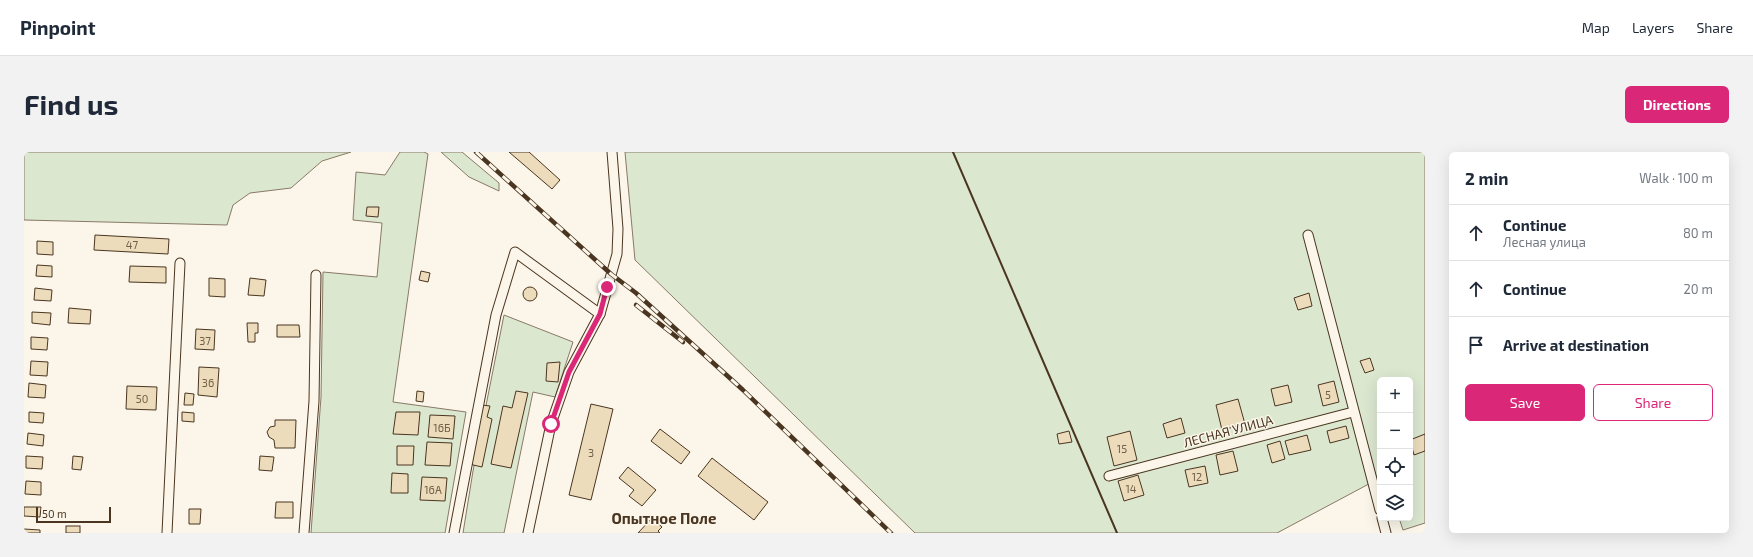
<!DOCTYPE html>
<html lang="en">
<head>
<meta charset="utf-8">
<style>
  body { margin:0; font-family:"Exo 2",sans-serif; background:#f2f2f3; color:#1f2937 }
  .controls { position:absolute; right:12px; bottom:12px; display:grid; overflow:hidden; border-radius:6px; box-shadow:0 4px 16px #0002 }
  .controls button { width:36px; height:36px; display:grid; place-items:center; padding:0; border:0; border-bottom:1px solid #e0e1e3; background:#fff; color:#1f2937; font:20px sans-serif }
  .scale { position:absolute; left:12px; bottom:10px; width:75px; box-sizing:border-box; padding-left:4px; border:2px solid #4a3520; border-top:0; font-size:11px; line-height:14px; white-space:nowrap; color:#4a3520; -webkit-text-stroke:3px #fbf6e9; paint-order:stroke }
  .stop { position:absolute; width:12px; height:12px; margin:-9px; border:3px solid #db2777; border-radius:50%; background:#fff }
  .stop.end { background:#db2777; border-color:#fff; box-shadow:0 1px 4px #0008 }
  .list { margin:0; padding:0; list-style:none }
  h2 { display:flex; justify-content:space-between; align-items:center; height:52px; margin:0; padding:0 16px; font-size:17px }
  h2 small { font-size:13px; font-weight:400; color:#747a83 }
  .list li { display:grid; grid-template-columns:26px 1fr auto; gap:12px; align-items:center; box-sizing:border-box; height:56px; padding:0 16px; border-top:1px solid #e0e1e3 }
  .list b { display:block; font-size:15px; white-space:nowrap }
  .list p { margin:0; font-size:13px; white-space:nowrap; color:#747a83 }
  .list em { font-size:13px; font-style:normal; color:#747a83 }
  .actions { display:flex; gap:8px; padding:12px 16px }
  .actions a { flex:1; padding:9px 0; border:1px solid #db2777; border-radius:6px; text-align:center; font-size:14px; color:#db2777 }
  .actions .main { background:#db2777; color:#fff }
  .icon { flex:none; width:22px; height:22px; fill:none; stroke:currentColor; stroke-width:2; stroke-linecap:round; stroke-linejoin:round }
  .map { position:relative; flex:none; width:1401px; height:381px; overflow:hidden; border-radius:6px }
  header { display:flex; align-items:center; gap:24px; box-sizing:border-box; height:56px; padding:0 20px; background:#fff; border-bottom:1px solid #e0e1e3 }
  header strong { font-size:19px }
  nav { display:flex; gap:22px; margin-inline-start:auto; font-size:14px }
  .intro { display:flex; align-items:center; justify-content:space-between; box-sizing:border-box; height:96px; padding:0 24px }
  h1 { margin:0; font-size:28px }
  .button { padding:10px 18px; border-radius:6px; background:#db2777; color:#fff; font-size:14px; font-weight:700 }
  main { display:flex; gap:24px; padding:0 24px }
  aside { flex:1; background:#fff; border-radius:6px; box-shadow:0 4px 16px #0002 }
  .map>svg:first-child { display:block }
  .green { fill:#dce7d0; stroke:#887966 }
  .building { fill:#ecdcbc; stroke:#4a3520 }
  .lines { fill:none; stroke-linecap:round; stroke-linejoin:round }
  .street-casing { stroke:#4a3520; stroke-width:11 }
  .street { stroke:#fbf6e9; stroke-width:9 }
  .rail-casing { stroke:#4a3520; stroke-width:4.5 }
  .rail { stroke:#fbf6e9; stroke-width:3; stroke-dasharray:9; stroke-linecap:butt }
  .wall { stroke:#4a3520; stroke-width:2 }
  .route { stroke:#db2777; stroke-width:5 }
  .labels { text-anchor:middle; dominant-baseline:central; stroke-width:3; stroke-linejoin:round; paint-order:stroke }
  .number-label { font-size:11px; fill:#725f47 }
  .street-label { font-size:13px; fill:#4a3520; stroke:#fbf6e9 }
  .quarter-label { font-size:15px; font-weight:bold; fill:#4a3520; stroke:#fbf6e9 }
</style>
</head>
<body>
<header>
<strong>Pinpoint</strong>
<nav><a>Map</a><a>Layers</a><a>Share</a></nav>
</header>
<div class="intro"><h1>Find us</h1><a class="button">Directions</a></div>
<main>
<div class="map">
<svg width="1401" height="381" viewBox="0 0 1401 381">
  <rect width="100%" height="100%" fill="#fbf6e9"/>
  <g class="green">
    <path d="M0,0H327L298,9L267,36L226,41L209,53L203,73L0,68Z"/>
    <path d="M376,0H400L404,2L369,250L442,260L421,381H287L297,245L299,120L353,125L358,71L329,68L332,20L361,23Z"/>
    <path d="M417,0H438L475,31V39L445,25Z"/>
    <path d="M601,0H1401V371L1379,378L1375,366H1386V228H1356V326L1253,381H891L611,108Z"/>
    <path d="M480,163L549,190L531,245L509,240L480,381H439L449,319Z"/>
  </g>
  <g class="building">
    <path d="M485,0H505L536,28L528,37Z"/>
    <path d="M343,55H355L354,65L342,64Z"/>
    <path d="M71,83L145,87L144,102L70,98Z"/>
    <path d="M13,89L29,90V103L13,102Z"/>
    <path d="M13,113L28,114V125L12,124Z"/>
    <path d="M106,114L142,115V131L105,130Z"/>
    <path d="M397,119L406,121L404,130L395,128Z"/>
    <path d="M185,126L201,127V145L185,144Z"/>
    <path d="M226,126L242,128L240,144L224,143Z"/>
    <circle cx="506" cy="142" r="7"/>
    <path d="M11,136L28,138L27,149L10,148Z"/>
    <path d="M1285,141L1288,154L1274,158L1270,146Z"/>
    <path d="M45,156L67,158L66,172L44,171Z"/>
    <path d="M8,160L27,161L26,173L8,171Z"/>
    <path d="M223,171H234V181H231V190H224Z"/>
    <path d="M253,173H275L276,185H253Z"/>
    <path d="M172,177L191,178L190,198L171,197Z"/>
    <path d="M7,185L24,186L23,198L7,197Z"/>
    <path d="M1346,206L1350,218L1341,221L1336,209Z"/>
    <path d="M7,209L24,210L23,224L6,223Z"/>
    <path d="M536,210L534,230L522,229L523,211Z"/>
    <path d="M175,215L195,216L193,245L174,243Z"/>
    <path d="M1310,229L1315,250L1299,254L1294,233Z"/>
    <path d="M5,231L22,233L21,246L4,245Z"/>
    <path d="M1264,233L1268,250L1251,254L1247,237Z"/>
    <path d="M103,234L133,235L132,258L102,257Z"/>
    <path d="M393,239L400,240L399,250L392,249Z"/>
    <path d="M492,239L504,241L487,316L467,312L479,254L488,256Z"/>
    <path d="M161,241L170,242L169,253H160Z"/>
    <path d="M1214,247L1221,272L1198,278L1192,253Z"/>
    <path d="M567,252L589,257L567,348L545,343Z"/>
    <path d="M458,253L466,254L463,265L468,267L458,315L445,312Z"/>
    <path d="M5,260L20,261L19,271L5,270Z"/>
    <path d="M158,260L170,261V270L158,269Z"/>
    <path d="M372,260H396L394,283L369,282Z"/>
    <path d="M406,263L431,264L429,287L404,285Z"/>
    <path d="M1157,266L1161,281L1143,286L1139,272Z"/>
    <path d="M251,268H272L271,296H251L250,288L245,285L243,280L246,275L251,274Z"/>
    <path d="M1322,274L1325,286L1306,291L1303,279Z"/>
    <path d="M636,277L666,300L657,312L627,289Z"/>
    <path d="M1045,279L1048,290L1035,292L1033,282Z"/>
    <path d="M1106,279L1113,308L1090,314L1083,285Z"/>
    <path d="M4,281L20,283L19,294L3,292Z"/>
    <path d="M1401,282V299L1390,303L1386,288Z"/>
    <path d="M1283,283L1287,298L1265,303L1261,289Z"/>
    <path d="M1256,289L1261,307L1248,311L1243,293Z"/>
    <path d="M403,290L428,291L426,314L401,313Z"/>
    <path d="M373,294H390L389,313H373Z"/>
    <path d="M1209,299L1214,319L1196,323L1192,303Z"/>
    <path d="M2,304L19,305L18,317L2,316Z"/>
    <path d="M49,304L59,305L57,318L48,317Z"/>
    <path d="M236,304L250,305L248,319L235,318Z"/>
    <path d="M688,306L744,350L730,368L674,324Z"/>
    <path d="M1181,314L1184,331L1165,335L1161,318Z"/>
    <path d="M604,315L632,338L618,354L605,344L610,338L595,326Z"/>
    <path d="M368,321L384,322V341H367Z"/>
    <path d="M1114,323L1120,343L1100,349L1094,329Z"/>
    <path d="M398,325L423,326L421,349L396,348Z"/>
    <path d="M2,329L17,330V343L1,342Z"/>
    <path d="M252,350H269V366H251Z"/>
    <path d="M0,355H17L16,365L0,364Z"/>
    <path d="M165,357H177L176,372H165Z"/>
    <path d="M628,366L638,375L634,379L636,381H614Z"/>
    <rect x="42" y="374" width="14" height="7"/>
    <path d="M0,377L16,378V381H0Z"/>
  </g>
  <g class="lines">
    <g class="street-casing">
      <g id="street">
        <path d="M1284,83L1356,358"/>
        <path d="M1085,324L1329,260"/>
        <path d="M1358,366L1362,381"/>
        <path d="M143,381L156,111"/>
        <path d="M280,381L290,249L292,123"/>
        <path d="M430,381L472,163L491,100L576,162"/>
        <path d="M504,381L527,272L545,220L576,162L593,102L594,77L588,0"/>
      </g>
    </g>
    <use href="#street" class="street"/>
    <g class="rail-casing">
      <g id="rail">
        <path d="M452,0L587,122L612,141L719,238L867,381"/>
        <path d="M612,153L659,190"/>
      </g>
    </g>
    <use href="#rail" class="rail"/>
    <path class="wall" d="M929,0L1093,381"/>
  </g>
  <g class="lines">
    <path class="route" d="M527,272L545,220L576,162L583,135"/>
  </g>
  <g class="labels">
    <g class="number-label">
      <text x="108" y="92">47</text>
      <text x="181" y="188">37</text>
      <text x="184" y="230">36</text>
      <text x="1304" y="242">5</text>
      <text x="118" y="246">50</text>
      <text x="418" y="275">16Б</text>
      <text x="1098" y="296">15</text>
      <text x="567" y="300">3</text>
      <text x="1173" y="324">12</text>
      <text x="1107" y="336">14</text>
      <text x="409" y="337">16А</text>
    </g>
    <g class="street-label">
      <text transform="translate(1204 279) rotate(-15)">ЛЕСНАЯ УЛИЦА</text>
    </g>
    <g class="quarter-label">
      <text x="640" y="366">Опытное Поле</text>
    </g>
  </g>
</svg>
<div class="controls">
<button>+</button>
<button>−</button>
<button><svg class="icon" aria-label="locate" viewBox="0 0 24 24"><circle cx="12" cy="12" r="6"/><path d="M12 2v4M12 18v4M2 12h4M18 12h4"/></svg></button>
<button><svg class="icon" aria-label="layers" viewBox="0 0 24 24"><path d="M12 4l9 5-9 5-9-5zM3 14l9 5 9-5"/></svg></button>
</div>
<div class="scale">50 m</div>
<div class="stop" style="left:527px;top:272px"></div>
<div class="stop end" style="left:583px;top:135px"></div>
</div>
<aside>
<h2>2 min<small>Walk · 100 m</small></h2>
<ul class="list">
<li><svg class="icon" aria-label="ahead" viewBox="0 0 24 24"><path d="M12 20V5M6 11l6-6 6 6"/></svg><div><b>Continue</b><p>Лесная улица</p></div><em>80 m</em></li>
<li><svg class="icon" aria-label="ahead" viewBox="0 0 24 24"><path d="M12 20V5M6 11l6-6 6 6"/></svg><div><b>Continue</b></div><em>20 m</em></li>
<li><svg class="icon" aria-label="arrive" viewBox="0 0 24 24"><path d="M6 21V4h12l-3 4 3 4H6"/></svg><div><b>Arrive at destination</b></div></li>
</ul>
<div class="actions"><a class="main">Save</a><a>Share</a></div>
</aside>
</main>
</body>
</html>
